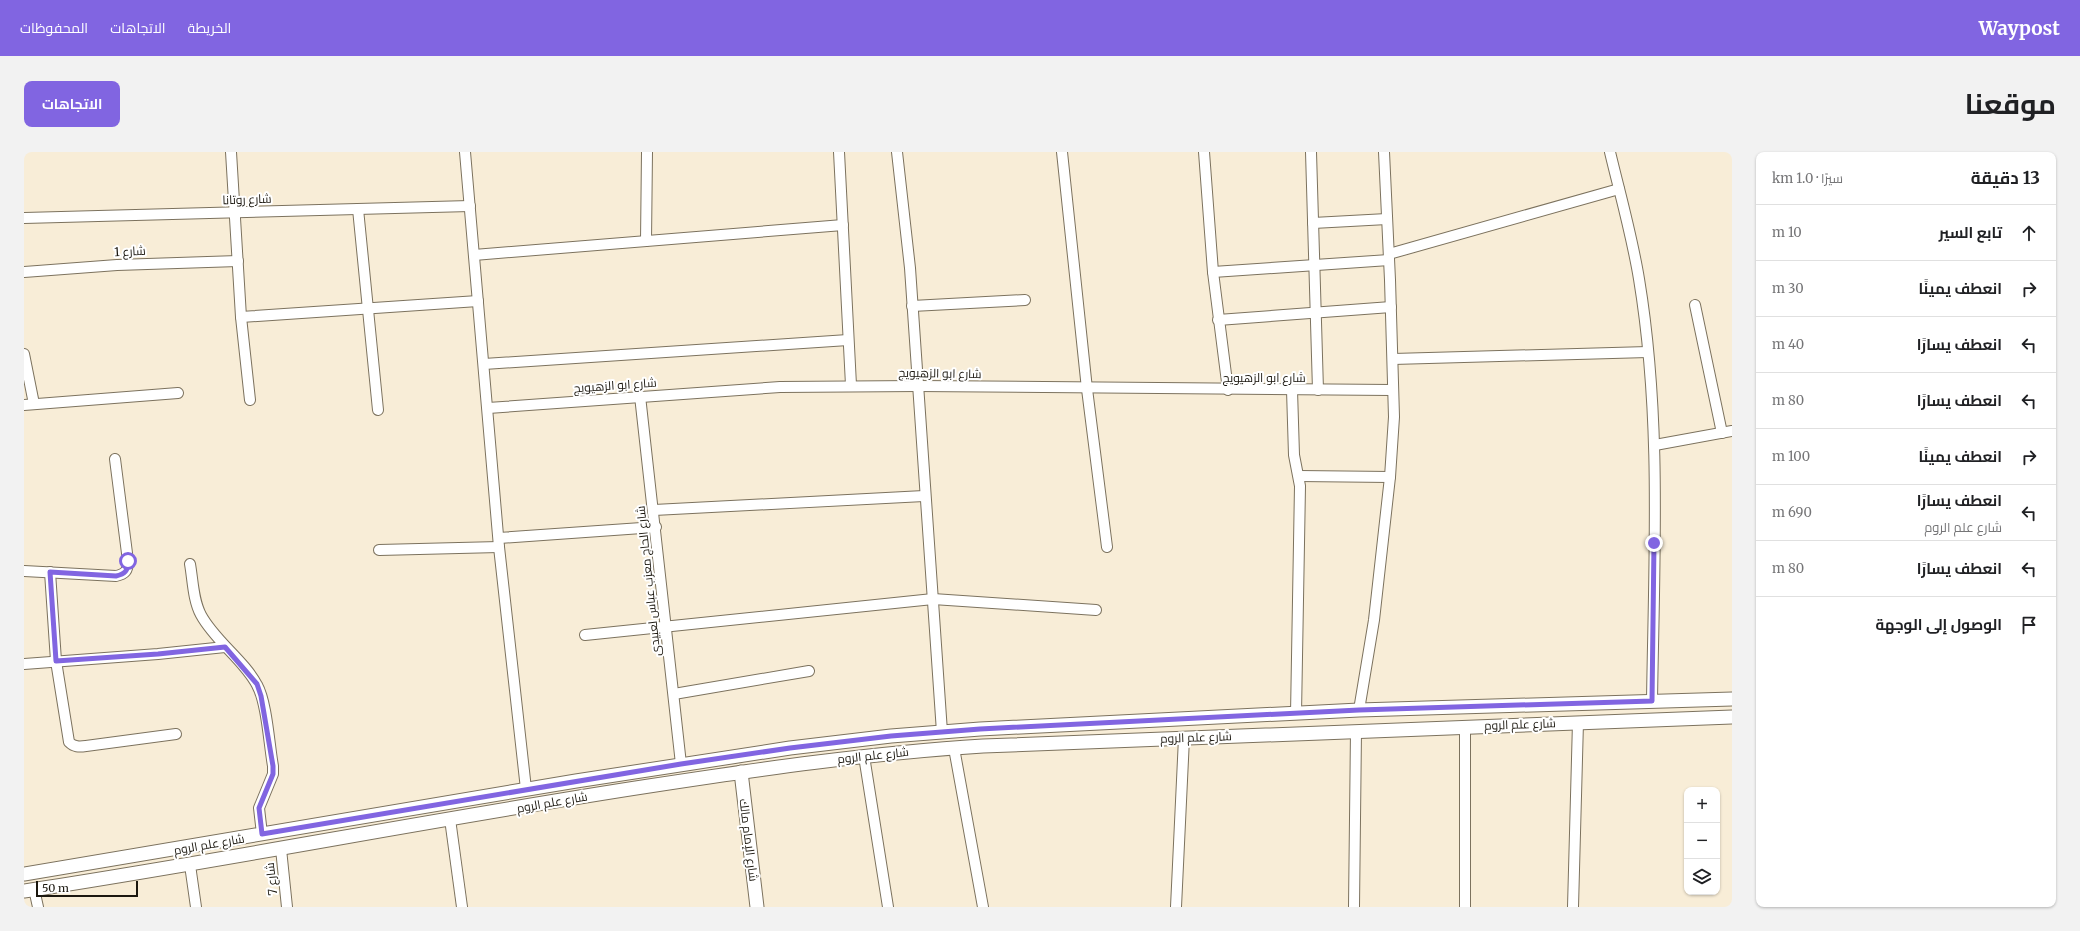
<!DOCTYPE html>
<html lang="ar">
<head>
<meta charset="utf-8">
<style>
  body { margin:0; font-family:Merriweather,Cairo,serif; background:#f2f2f2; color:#202124; direction:rtl }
  .controls { position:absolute; right:12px; bottom:12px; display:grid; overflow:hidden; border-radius:8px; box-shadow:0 1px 3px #0004 }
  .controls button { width:36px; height:36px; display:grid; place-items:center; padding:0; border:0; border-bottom:1px solid #e0e0e0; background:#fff; color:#202124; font:20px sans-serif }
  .scale { position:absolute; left:12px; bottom:10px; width:102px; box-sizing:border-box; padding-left:4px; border:2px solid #1b170f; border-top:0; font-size:11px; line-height:14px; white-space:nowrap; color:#1b170f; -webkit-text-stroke:3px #fff; paint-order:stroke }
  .stop { position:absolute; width:12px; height:12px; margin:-9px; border:3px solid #8165e1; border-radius:50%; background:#fff }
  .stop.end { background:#8165e1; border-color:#fff; box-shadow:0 1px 4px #0008 }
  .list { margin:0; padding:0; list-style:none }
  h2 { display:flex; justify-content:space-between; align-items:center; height:52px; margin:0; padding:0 16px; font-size:17px }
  h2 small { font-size:13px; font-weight:400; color:#757577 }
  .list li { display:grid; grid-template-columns:26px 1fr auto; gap:12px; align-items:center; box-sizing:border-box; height:56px; padding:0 16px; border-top:1px solid #e0e0e0 }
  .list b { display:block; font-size:15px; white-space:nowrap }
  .list p { margin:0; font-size:13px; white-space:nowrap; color:#757577 }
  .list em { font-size:13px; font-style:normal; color:#757577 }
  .icon { flex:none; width:22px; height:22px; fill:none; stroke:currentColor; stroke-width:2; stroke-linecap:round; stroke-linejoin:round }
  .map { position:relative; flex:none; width:1708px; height:755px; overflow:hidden; direction:ltr; border-radius:8px }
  header { display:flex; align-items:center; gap:24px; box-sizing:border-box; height:56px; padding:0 20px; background:#8165e1; color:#fff }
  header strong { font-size:19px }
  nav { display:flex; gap:22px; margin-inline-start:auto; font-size:14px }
  .intro { display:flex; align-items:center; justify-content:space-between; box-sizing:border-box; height:96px; padding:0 24px }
  h1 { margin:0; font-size:28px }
  .button { padding:10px 18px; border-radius:8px; background:#8165e1; color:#fff; font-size:14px; font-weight:700 }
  main { display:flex; gap:24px; padding:0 24px }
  aside { flex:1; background:#fff; border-radius:8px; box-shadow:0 1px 3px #0004 }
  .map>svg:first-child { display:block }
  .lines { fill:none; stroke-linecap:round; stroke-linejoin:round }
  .minor-casing { stroke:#7c725e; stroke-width:12 }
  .tertiary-casing { stroke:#7c725e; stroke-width:15 }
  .minor { stroke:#fff; stroke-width:10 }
  .tertiary { stroke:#fff; stroke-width:13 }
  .route { stroke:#8165e1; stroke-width:5 }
  .labels { text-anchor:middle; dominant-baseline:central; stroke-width:4; stroke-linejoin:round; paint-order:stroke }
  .street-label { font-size:12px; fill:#1b170f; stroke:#fff }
</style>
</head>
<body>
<header>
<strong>Waypost</strong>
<nav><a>الخريطة</a><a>الاتجاهات</a><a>المحفوظات</a></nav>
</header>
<div class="intro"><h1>موقعنا</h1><a class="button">الاتجاهات</a></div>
<main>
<aside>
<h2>13 دقيقة<small>سيرًا · 1.0 km</small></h2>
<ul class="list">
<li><svg class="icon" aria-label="ahead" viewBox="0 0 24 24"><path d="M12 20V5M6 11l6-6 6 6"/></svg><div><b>تابع السير</b></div><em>10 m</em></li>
<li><svg class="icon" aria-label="right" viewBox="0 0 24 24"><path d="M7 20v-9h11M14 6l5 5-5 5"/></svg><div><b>انعطف يمينًا</b></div><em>30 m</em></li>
<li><svg class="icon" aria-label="left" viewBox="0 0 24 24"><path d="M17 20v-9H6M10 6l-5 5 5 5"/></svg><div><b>انعطف يسارًا</b></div><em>40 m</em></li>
<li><svg class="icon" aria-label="left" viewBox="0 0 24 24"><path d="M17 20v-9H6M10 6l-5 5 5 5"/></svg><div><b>انعطف يسارًا</b></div><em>80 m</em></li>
<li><svg class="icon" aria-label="right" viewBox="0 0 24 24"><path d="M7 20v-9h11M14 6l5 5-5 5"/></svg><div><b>انعطف يمينًا</b></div><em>100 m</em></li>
<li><svg class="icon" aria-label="left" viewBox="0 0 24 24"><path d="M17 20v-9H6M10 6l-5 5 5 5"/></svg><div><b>انعطف يسارًا</b><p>شارع علم الروم</p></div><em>690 m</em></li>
<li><svg class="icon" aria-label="left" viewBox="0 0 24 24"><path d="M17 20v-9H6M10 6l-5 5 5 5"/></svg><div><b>انعطف يسارًا</b></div><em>80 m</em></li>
<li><svg class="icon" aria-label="arrive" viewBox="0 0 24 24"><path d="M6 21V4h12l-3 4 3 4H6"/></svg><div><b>الوصول إلى الوجهة</b></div></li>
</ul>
</aside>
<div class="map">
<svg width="1708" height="755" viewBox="0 0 1708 755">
  <rect width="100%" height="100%" fill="#f8edd7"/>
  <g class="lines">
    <g class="minor-casing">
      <g id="minor">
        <path d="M207,0L217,165L226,248"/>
        <path d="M441,0L475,395L502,637"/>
        <path d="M815,0L827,233"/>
        <path d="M873,0L886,116L918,580"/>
        <path d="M1038,0L1063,237L1083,395"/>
        <path d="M1180,0L1189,120L1204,238"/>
        <path d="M1287,0L1294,238"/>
        <path d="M1586,0C1596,42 1608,84 1615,127C1638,266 1630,409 1628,549"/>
        <path d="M334,57L354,258"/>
        <path d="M0,66L446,54"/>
        <path d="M1289,71L1363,67"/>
        <path d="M622,89L623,0"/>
        <path d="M1365,102L1595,37"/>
        <path d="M450,103L819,73"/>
        <path d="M0,120L93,113L214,109"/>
        <path d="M1189,120L1365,108"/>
        <path d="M1671,153L1698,281"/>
        <path d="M888,154L1001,148"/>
        <path d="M217,165L454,149"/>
        <path d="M1194,168L1367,155"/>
        <path d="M0,202L10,252"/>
        <path d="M1369,207L1624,200"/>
        <path d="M460,212L824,188"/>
        <path d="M1268,238L1270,303L1276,334L1272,562"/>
        <path d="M616,244L657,612"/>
        <path d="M0,253L154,241"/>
        <path d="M464,256L756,235L894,234L1368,238"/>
        <path d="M1631,293L1708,279"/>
        <path d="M1275,324L1366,325"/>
        <path d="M630,358L900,344"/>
        <path d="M475,386L632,375"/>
        <path d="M355,398L475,395"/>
        <path d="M166,412C169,429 169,448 177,463C191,489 220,508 233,533C243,551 245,592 249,614V622L235,656L238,682"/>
        <path d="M0,419L92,424C101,422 104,419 104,409L91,307"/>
        <path d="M26,420L32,509L45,590C50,595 55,595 62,594L152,582"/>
        <path d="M561,483L909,447L1072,458"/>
        <path d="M0,512L134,502L201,495"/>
        <path d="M650,542L785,519"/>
        <path d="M1335,558L1350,468L1366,325L1370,265L1366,128L1360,0"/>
        <path d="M1441,574V755"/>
        <path d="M930,596L959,755"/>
        <path d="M840,604L864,755"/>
        <path d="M426,667L438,755"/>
        <path d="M257,697L263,755"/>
        <path d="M166,713L172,755"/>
        <path d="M10,737L14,755"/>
        <path d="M1152,755L1160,586"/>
        <path d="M1330,755L1332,579"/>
        <path d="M1549,755L1554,570"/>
      </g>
    </g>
    <g class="tertiary-casing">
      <g id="tertiary">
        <path d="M717,620L733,755"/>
        <path d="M0,722L552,629L766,596L867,584L956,577L1335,558L1708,547"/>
        <path d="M0,739C209,707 416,666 625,634C736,617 847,601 959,594L1708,565"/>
      </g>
    </g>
    <use href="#minor" class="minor"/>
    <use href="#tertiary" class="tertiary"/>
  </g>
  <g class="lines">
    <path class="route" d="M104,409C104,419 101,422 92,424L26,420L32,509L134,502L201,495L233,532L237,544L249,614V622L235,656L238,682L657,612L766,596L867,584L956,577L1335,558L1628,549L1630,391"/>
  </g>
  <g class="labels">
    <g class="street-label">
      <text transform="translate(223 47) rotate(-2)">شارع روتانا</text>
      <text transform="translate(106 99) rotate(-3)">شارع 1</text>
      <text transform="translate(916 221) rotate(1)">شارع ابو الزهيويج</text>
      <text x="1240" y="225">شارع ابو الزهيويج</text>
      <text transform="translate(591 233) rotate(-4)">شارع ابو الزهيويج</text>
      <text transform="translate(624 429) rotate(-96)">شارع الحاج معزب عباس لعبيدى</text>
      <text transform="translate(1496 572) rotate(-2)">شارع علم الروم</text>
      <text transform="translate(1172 585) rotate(-2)">شارع علم الروم</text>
      <text transform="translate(849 603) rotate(-6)">شارع علم الروم</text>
      <text transform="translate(528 650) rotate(-10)">شارع علم الروم</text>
      <text transform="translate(725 688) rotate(83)">شارع الإمام مالك</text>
      <text transform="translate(185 692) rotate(-10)">شارع علم الروم</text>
      <text transform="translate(247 727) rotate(-96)">شارع 7</text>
    </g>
  </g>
</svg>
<div class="controls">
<button>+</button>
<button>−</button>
<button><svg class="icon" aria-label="layers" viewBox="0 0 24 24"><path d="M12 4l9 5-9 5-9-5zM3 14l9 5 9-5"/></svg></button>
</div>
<div class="scale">50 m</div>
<div class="stop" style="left:104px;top:409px"></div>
<div class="stop end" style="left:1630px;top:391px"></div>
</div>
</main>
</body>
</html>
